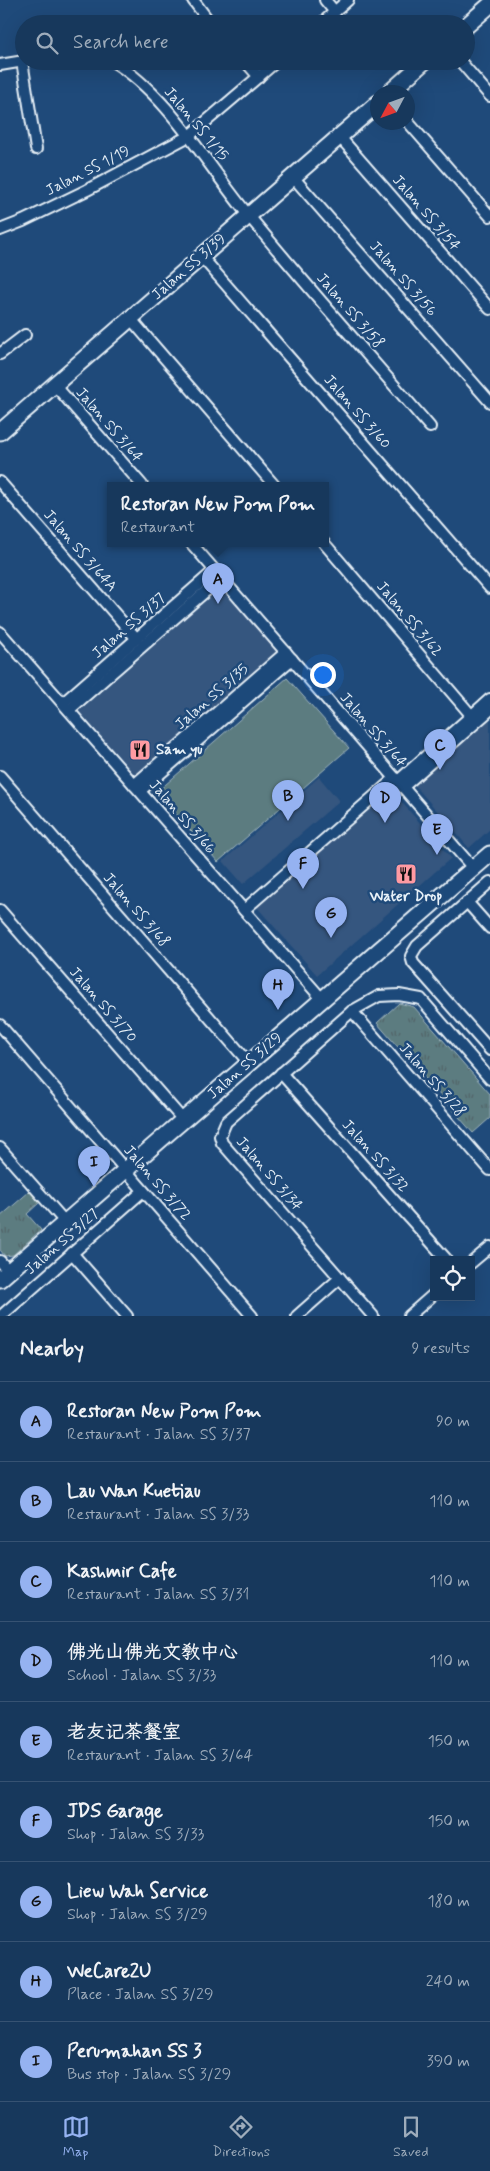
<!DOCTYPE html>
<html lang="en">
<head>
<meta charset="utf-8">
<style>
  body { margin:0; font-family:Mynerve,"LXGW WenKai TC",sans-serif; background:#203f62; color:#f1f3f6 }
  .controls { position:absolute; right:15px; bottom:15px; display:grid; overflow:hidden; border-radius:0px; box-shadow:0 5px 20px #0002 }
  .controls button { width:45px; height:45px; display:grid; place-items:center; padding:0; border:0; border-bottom:1px solid #365272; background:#17385c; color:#f1f3f6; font:25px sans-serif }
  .compass { position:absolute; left:370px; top:85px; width:45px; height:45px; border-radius:50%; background:#17385c; box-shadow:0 5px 20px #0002; rotate:229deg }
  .you { position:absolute; left:322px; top:674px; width:18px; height:18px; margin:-12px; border:4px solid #fff; border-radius:50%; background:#1a73e8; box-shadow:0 0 0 8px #1a73e833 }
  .badge { display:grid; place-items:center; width:32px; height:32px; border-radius:50%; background:#95b2f1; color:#111; font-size:16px; font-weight:700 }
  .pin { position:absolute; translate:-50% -41px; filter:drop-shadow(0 1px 2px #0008) }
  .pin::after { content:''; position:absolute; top:26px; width:18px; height:15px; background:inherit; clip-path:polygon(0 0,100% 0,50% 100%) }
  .popup { position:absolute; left:107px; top:482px; width:222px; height:65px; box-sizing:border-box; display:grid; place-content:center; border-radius:0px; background:#17385c; filter:drop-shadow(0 1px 4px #0005); font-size:16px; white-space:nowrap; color:#9eacbb }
  .popup b { font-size:19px; color:#f1f3f6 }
  .popup::after { content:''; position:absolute; left:50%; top:100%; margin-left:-10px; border:10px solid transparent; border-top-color:#17385c }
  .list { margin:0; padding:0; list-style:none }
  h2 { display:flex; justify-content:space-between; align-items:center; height:65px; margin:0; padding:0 20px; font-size:21px }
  h2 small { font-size:16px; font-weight:400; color:#9eacbb }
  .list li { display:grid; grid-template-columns:32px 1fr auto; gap:15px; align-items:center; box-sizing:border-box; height:80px; padding:0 20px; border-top:1px solid #365272 }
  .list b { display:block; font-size:19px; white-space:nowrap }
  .list p { margin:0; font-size:16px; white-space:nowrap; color:#9eacbb }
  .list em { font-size:16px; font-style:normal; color:#9eacbb }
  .icon { flex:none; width:28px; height:28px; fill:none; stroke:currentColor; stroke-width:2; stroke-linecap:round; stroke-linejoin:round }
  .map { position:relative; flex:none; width:490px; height:1316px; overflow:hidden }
  .search { position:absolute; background:#17385c; box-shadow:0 5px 20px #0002; left:15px; right:15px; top:15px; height:55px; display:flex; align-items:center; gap:12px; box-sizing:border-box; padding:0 18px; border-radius:28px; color:#9eacbb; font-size:19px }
  .sheet { height:785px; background:#17385c }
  nav { display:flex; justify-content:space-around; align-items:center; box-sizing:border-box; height:70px; border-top:1px solid #365272; background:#17385c; font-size:14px; color:#9eacbb }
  nav a { display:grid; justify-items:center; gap:2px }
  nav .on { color:#95b2f1 }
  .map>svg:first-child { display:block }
  .built { fill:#36567f }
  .grass { fill:url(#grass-tufts); stroke:#a2b6bc }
  .garden { fill:#5b7b80; stroke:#a2b6bc }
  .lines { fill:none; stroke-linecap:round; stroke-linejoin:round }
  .street-casing { stroke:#e8f1f8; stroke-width:14 }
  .secondary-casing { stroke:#e8f1f8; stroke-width:19 }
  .street { stroke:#1f4a7a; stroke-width:10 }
  .secondary { stroke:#1f4a7a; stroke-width:15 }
  .labels { text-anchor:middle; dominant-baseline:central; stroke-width:5; stroke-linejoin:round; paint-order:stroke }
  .street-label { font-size:15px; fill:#e8f1f8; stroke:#1f4a7a }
  .poi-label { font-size:15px; font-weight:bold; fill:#e8f1f8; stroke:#1f4a7a; text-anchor:start }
</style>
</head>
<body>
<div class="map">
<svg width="490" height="1316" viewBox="0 0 490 1316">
  <defs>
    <pattern id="grass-tufts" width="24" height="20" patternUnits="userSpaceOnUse" patternTransform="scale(1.25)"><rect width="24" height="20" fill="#5b7b80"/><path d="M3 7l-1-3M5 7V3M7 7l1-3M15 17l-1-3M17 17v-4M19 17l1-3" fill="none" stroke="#526468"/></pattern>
  </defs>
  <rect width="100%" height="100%" fill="#1f4a7a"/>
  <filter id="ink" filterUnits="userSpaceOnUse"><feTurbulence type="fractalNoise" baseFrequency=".02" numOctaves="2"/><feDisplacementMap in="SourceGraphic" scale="10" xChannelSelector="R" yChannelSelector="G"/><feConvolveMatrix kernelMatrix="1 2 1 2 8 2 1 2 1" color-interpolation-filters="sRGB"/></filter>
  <g filter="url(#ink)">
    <g class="built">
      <path d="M222,586L281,653L138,778L79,711Z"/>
      <path d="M490,715V829L469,848L412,782Z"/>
      <path d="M319,777L339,801L243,884L223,861Z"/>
      <path d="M389,788L451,858L317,975L255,905Z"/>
    </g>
    <g class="grass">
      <path d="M399,1003L414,1007L490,1094V1118L473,1133L377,1023Z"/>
      <path d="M30,1191L40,1202L27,1214L41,1230L13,1255L5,1256L0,1250V1217Z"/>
    </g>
    <path class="garden" d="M287,678L349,748L218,862L157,792Z"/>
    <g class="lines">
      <g class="street-casing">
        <g id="street">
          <path d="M193,0L211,24"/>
          <path d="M325,0L335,12"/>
          <path d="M321,24L348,0"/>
          <path d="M22,61L36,149"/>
          <path d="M112,61C168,94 208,167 249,216C308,288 370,357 430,427"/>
          <path d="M245,61L259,77"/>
          <path d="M460,61L490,96"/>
          <path d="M0,65L24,61"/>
          <path d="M408,122L490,216"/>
          <path d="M339,136L490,309"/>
          <path d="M293,177L490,402"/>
          <path d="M0,230L23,221L87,190L189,136L277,61"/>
          <path d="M201,256L490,588"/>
          <path d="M130,318L274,485"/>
          <path d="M0,354L25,335"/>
          <path d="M54,384L142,485"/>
          <path d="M0,482L137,639"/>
          <path d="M191,543L473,868"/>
          <path d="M324,543L471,715"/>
          <path d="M0,632L322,999"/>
          <path d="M63,703L215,570"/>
          <path d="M69,710L221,578"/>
          <path d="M0,776L249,1063"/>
          <path d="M398,781L490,699"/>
          <path d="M134,785L286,652"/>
          <path d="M403,787L490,710"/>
          <path d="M140,791L292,659"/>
          <path d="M490,882L417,946L411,956L413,963L490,1050"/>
          <path d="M467,902L490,928"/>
          <path d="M0,910L183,1120"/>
          <path d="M244,910L395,778"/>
          <path d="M352,1011L490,1170"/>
          <path d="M0,1025L252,1316"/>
          <path d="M281,1073L447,1260"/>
          <path d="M0,1148L65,1222"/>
          <path d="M72,1253L127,1316"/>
          <path d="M0,1261L9,1271"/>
          <path d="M471,1263L490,1247"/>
          <path d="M1,1316L143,1191"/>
          <path d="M297,1316L340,1278"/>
          <path d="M373,1316L222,1143L220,1136L226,1122L352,1011L379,996L399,995L421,999L490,1079"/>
          <path d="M409,1316L434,1294"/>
        </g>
      </g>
      <g class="secondary-casing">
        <g id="secondary">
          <path d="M466,26L490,5"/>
          <path d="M390,92L425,61"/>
          <path d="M0,432L378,103"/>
          <path d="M0,1279L490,854"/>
        </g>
      </g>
      <use href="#street" class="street"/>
      <use href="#secondary" class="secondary"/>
    </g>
  </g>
  <defs>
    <g id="restaurant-square" transform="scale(1.125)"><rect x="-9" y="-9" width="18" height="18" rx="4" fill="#ff9aa2" stroke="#1f4a7a"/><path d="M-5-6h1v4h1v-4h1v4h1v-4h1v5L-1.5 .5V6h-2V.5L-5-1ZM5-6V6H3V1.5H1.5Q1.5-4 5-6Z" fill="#111"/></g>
  </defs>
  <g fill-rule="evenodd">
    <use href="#restaurant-square" x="140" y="750"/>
    <use href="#restaurant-square" x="406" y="874"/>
  </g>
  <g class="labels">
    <g class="street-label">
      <text transform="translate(196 124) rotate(50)">Jalan SS 1/15</text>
      <text transform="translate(88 171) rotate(-27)">Jalan SS 1/19</text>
      <text transform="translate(426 213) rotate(49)">Jalan SS 3/54</text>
      <text transform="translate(189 267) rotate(-41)">Jalan SS 3/39</text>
      <text transform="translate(403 279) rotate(49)">Jalan SS 3/56</text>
      <text transform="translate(350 311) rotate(49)">Jalan SS 3/58</text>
      <text transform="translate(357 412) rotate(49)">Jalan SS 3/60</text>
      <text transform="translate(109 425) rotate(49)">Jalan SS 3/64</text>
      <text transform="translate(80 551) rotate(49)">Jalan SS 3/64A</text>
      <text transform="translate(409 619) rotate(50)">Jalan SS 3/62</text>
      <text transform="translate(129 626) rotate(-41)">Jalan SS 3/37</text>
      <text transform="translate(212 697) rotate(-41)">Jalan SS 3/35</text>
      <text transform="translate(373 730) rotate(49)">Jalan SS 3/64</text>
      <text transform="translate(182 817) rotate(49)">Jalan SS 3/66</text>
      <text transform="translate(136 910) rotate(49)">Jalan SS 3/68</text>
      <text transform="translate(103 1005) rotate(49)">Jalan SS 3/70</text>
      <text transform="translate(245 1066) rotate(-41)">Jalan SS 3/29</text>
      <text transform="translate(432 1080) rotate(49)">Jalan SS 3/28</text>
      <text transform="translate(375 1156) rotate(48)">Jalan SS 3/32</text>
      <text transform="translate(269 1174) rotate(49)">Jalan SS 3/34</text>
      <text transform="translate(157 1183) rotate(49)">Jalan SS 3/72</text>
      <text transform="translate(62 1242) rotate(-41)">Jalan SS 3/27</text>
    </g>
    <g class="poi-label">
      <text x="156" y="750">Sam yu</text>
      <text x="406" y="897" text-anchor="middle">Water Drop</text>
    </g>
  </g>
</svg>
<div class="controls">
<button><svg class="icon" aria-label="locate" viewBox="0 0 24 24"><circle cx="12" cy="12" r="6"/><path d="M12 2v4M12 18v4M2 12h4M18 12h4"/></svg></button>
</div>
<svg class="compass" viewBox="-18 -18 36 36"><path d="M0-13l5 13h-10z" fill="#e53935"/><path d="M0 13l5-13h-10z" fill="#9eacbb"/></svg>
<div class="you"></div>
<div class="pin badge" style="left:218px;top:604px">A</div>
<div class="popup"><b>Restoran New Pom Pom</b>Restaurant</div>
<div class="pin badge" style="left:288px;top:821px">B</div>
<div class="pin badge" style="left:440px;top:770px">C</div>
<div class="pin badge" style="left:385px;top:823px">D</div>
<div class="pin badge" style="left:437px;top:855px">E</div>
<div class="pin badge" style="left:303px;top:889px">F</div>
<div class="pin badge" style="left:331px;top:938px">G</div>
<div class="pin badge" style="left:278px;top:1010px">H</div>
<div class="pin badge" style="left:94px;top:1187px">I</div>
<div class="search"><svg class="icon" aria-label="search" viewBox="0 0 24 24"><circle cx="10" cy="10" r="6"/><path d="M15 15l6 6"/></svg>Search here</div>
</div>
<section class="sheet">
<h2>Nearby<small>9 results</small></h2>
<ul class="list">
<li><span class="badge">A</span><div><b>Restoran New Pom Pom</b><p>Restaurant · Jalan SS 3/37</p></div><em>90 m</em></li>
<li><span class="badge">B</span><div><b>Lau Wan Kuetiau</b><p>Restaurant · Jalan SS 3/33</p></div><em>110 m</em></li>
<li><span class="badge">C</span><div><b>Kashmir Cafe</b><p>Restaurant · Jalan SS 3/31</p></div><em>110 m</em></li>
<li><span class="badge">D</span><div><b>佛光山佛光文教中心</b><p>School · Jalan SS 3/33</p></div><em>110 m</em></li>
<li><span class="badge">E</span><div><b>老友记茶餐室</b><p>Restaurant · Jalan SS 3/64</p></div><em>150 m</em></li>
<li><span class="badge">F</span><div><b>JDS Garage</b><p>Shop · Jalan SS 3/33</p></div><em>150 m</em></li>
<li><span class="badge">G</span><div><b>Liew Wah Service</b><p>Shop · Jalan SS 3/29</p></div><em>180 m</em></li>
<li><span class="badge">H</span><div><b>WeCare2U</b><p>Place · Jalan SS 3/29</p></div><em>240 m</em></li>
<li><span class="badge">I</span><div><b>Perumahan SS 3</b><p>Bus stop · Jalan SS 3/29</p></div><em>390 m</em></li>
</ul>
</section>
<nav>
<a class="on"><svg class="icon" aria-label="map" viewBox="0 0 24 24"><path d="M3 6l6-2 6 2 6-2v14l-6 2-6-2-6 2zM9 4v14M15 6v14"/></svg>Map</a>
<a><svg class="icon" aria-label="directions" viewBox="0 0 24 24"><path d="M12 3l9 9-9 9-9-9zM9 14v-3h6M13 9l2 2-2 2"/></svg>Directions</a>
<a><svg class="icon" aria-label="saved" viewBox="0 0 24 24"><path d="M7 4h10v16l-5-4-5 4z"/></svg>Saved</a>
</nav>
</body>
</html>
